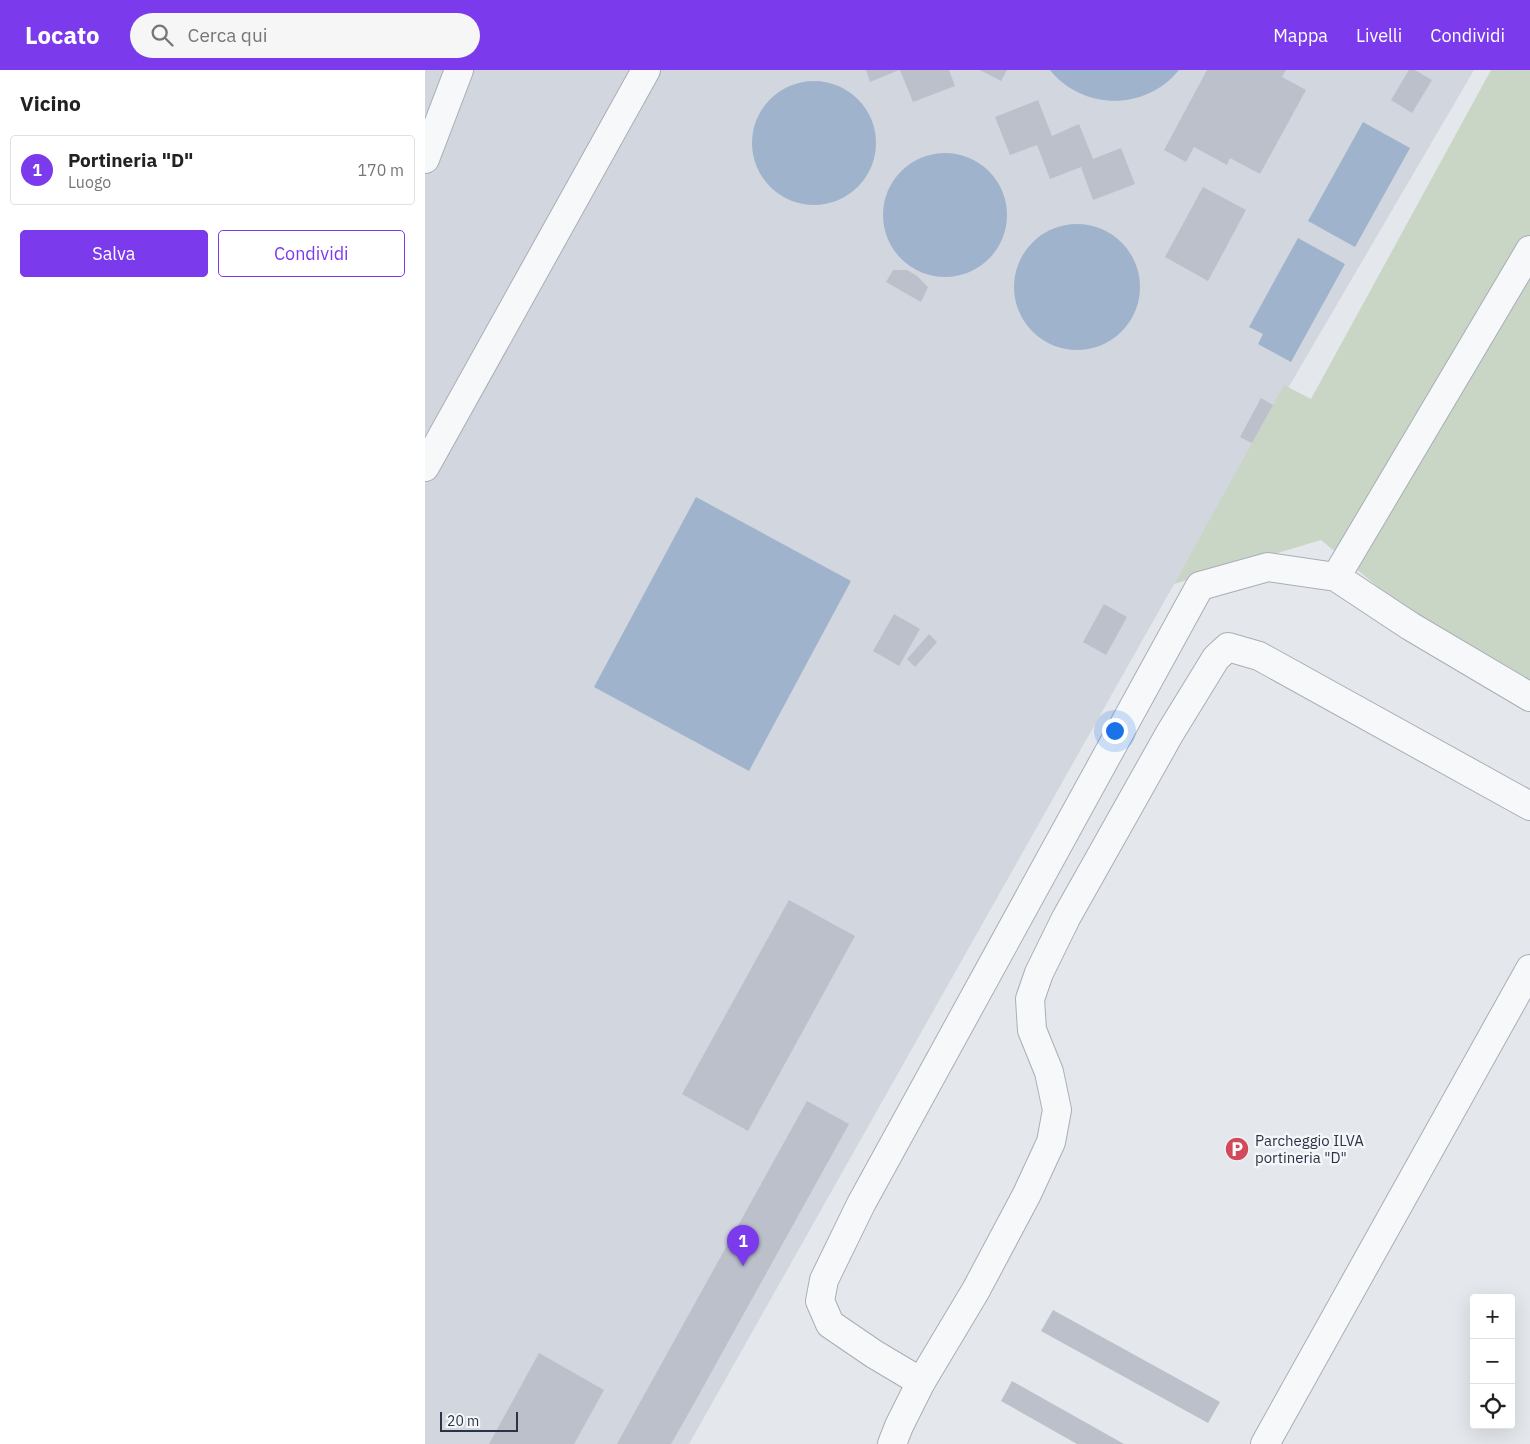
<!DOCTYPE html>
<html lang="it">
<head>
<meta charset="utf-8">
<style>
  body { margin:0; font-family:"IBM Plex Sans",sans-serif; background:#f6f6f6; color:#222 }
  .controls { position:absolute; right:15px; bottom:15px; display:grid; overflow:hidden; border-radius:5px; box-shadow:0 5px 20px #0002 }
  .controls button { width:45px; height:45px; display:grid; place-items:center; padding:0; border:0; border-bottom:1px solid #e0e0e0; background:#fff; color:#222; font:25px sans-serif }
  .scale { position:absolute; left:15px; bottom:12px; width:78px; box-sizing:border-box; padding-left:5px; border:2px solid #2b3445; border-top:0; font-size:14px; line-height:18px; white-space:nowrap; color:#2b3445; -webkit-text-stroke:4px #f4f6f9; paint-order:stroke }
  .you { position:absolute; left:689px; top:660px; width:18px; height:18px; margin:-12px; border:4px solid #fff; border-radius:50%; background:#1a73e8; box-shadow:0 0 0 8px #1a73e833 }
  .badge { display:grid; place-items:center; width:32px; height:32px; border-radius:50%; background:#7c3aed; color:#fff; font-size:16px; font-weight:700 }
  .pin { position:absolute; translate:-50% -41px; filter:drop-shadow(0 1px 2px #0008) }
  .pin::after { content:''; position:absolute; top:26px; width:18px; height:15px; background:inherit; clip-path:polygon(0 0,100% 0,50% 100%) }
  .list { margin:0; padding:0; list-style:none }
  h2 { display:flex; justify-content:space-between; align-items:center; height:65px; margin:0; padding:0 20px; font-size:21px }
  h2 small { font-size:16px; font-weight:400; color:#767676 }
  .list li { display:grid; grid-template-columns:32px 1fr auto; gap:15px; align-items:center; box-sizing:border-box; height:70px; margin:0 10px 10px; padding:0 10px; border:1px solid #e0e0e0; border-radius:5px }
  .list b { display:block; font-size:19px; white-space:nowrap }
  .list p { margin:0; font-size:16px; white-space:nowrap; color:#767676 }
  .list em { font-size:16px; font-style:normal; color:#767676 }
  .actions { display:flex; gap:10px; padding:15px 20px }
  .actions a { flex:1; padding:11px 0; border:1px solid #7c3aed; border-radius:5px; text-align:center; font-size:18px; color:#7c3aed }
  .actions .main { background:#7c3aed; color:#fff }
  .icon { flex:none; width:28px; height:28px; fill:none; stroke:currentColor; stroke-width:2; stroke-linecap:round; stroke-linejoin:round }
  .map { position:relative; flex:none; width:1105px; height:1374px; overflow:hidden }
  header { display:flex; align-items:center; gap:30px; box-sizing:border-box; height:70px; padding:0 25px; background:#7c3aed; color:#fff }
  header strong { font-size:24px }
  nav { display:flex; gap:28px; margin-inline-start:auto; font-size:18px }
  .search { width:350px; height:45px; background:#f6f6f6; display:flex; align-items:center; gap:12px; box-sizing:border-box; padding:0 18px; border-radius:28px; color:#767676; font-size:19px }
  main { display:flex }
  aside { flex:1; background:#fff }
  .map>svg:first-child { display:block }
  .built { fill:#d2d6de }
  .green { fill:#c9d6c5 }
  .water { fill:#9fb4cc }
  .building { fill:#bbc0ca }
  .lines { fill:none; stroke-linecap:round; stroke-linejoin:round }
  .minor-casing { stroke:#a9aeb7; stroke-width:30 }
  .minor { stroke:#f7f8fa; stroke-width:28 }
  .labels { text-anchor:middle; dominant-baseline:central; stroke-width:5; stroke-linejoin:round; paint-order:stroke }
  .poi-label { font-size:15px; fill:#2b3445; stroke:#f4f6f9; text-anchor:start }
</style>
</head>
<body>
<header>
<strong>Locato</strong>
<div class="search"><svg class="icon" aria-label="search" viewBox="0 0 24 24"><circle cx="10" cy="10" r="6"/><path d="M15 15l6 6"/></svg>Cerca qui</div>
<nav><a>Mappa</a><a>Livelli</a><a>Condividi</a></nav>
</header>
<main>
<aside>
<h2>Vicino<small></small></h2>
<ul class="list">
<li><span class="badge">1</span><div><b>Portineria &quot;D&quot;</b><p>Luogo</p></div><em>170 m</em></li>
</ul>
<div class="actions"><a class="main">Salva</a><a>Condividi</a></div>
</aside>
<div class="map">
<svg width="1105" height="1374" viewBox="0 0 1105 1374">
  <rect width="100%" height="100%" fill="#e4e7ec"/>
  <path class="built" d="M0,0H1049L766,484L264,1374H0Z"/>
  <path class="green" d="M1066,0H1105V619L1020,572L896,470L749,514L859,315L886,329Z"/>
  <g class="water">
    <path d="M625,0H754C721,41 658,41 625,0Z"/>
    <circle cx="389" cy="73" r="62"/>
    <path d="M938,52L985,78L930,177L883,151Z"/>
    <circle cx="520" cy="145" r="62"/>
    <circle cx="652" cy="217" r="63"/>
    <path d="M873,168L920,194L866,292L833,274L838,264L824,257Z"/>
    <path d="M271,427L426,511L324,701L169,617Z"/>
  </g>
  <g class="building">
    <path d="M441,0H474L445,12Z"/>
    <path d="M475,0H524L530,16L488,32Z"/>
    <path d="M555,0H582L576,11Z"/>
    <path d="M782,0H861L857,7L881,20L835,104L805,88L802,95L769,77L761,92L739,80Z"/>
    <path d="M984,0H990L1007,10L987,43L966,30Z"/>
    <path d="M613,30L627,66L654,54L668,89L696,78L710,114L668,130L656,97L625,109L612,75L585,85L570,47Z"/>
    <path d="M778,117L821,140L783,211L740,187Z"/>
    <path d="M468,200H482L492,206L503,217L496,232L461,212Z"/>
    <path d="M836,328L848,335L827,373L815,367Z"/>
    <path d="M679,534L702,547L681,585L658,572Z"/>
    <path d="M469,544L495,559L474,596L448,581Z"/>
    <path d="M504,564L512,572L490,597L482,589Z"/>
    <path d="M364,830L430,866L323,1061L257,1024Z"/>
    <path d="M382,1031L424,1054L266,1339L246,1374H192Z"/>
    <path d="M628,1240L795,1332L783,1353L616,1261Z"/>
    <path d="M114,1283L179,1320L149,1374H64Z"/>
    <path d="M587,1311L699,1374H652L576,1331Z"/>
  </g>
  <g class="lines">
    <g class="minor-casing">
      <g id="minor">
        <path d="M0,89L34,0"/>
        <path d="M0,397L221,0"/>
        <path d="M911,507L1105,180"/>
        <path d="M496,1312L449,1284L405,1254L395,1231L399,1210L436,1134L775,516L843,497L911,507L985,556L1105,627"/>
        <path d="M467,1374L474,1356L496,1312L551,1220L602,1124L626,1072L632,1040L624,1002L607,960L605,929L614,903L641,848L745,663L791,588L803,577L834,586L1105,736"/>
        <path d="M840,1374L1105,899"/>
      </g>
    </g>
    <use href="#minor" class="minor"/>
  </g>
  <defs>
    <g id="parking-disc" transform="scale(1.25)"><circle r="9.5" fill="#d1495b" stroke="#f4f6f9"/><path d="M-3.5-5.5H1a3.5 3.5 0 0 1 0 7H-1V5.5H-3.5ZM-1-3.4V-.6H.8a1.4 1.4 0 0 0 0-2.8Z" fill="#fff"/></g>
  </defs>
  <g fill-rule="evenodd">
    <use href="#parking-disc" x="812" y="1079"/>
  </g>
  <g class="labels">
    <g class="poi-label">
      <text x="830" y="1070">Parcheggio ILVA<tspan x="830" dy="17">portineria "D"</tspan></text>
    </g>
  </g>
</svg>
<div class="controls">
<button>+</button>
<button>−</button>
<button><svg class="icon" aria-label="locate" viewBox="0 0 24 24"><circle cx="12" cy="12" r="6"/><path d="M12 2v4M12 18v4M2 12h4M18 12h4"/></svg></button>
</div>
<div class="scale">20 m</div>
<div class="you"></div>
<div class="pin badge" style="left:318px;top:1196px">1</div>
</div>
</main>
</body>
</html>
